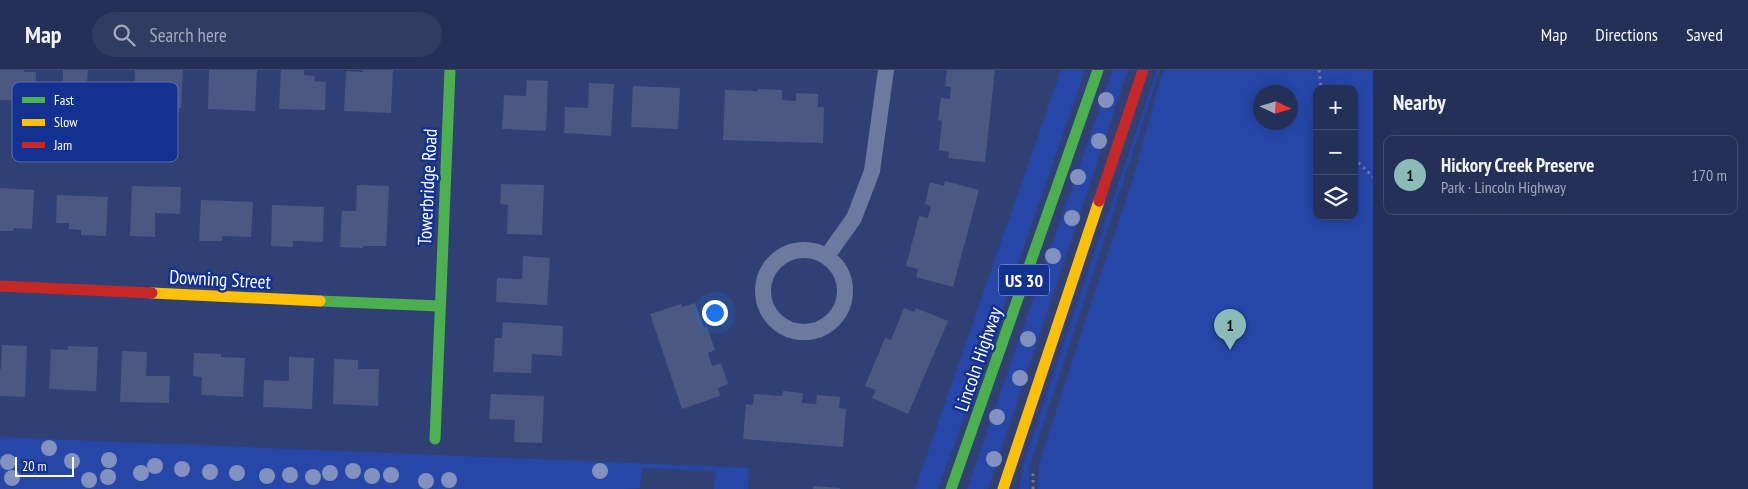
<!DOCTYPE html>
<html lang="en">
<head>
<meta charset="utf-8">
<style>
  body { margin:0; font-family:"PT Sans Narrow",sans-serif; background:#303c61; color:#f1f3f6 }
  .controls { position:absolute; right:15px; top:15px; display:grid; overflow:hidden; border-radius:10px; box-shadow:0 2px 12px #0003 }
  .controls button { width:45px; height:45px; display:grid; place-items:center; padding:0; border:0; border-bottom:1px solid #414b6d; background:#243057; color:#f1f3f6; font:25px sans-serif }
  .compass { position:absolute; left:1253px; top:15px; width:45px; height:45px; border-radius:50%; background:#243057; box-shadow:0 2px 12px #0003; rotate:94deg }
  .scale { position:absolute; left:15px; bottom:12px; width:59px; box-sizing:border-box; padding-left:5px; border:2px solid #fff; border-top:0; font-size:14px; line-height:18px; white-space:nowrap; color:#fff; -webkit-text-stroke:4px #133191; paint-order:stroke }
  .you { position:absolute; left:714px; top:242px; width:18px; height:18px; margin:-12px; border:4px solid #fff; border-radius:50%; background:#1a73e8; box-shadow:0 0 0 8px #1a73e833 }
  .badge { display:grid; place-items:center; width:32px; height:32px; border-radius:50%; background:#8bbbb9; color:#111; font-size:16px; font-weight:700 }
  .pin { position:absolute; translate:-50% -41px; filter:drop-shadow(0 1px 2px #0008) }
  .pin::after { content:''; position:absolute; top:26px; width:18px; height:15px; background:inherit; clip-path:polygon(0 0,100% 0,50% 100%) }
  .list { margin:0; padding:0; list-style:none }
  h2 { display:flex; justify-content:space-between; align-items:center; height:65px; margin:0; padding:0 20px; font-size:21px }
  h2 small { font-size:16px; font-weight:400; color:#a3a9ba }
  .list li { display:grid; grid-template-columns:32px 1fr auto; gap:15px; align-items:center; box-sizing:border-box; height:80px; margin:0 10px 10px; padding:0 10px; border:1px solid #414b6d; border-radius:10px }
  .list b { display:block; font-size:19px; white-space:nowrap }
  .list p { margin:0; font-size:16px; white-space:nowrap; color:#a3a9ba }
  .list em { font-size:16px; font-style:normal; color:#a3a9ba }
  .icon { flex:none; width:28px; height:28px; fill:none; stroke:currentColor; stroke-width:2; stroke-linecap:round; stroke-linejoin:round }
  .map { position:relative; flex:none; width:1373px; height:419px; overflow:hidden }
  header { display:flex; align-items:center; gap:30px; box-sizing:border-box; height:70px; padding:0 25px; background:#243057; border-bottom:1px solid #414b6d }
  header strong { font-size:24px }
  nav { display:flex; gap:28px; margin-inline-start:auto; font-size:18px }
  .search { width:350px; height:45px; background:#303c61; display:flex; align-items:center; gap:12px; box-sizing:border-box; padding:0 18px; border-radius:28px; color:#a3a9ba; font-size:19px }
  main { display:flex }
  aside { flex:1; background:#243057 }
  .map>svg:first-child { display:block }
  .green { fill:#2647a8; fill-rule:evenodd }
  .building { fill:#4b5882 }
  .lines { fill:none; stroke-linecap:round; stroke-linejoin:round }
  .path { stroke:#6c7a9f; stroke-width:3; stroke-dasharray:2.5 4; stroke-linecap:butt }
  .street { stroke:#6c7a9f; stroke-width:16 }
  .fast { stroke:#4caf50; stroke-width:11 }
  .slow { stroke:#ffc107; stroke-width:11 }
  .jam { stroke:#c62828; stroke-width:11 }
  .tree { fill:#8291bf }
  .labels { text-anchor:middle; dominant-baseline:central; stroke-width:5; stroke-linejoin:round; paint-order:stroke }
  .shield { fill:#133191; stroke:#b8c1de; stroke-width:1 }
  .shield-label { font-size:18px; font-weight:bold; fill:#fff }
  .street-label { font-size:19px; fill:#fff; stroke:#133191 }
  .key { fill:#133191; stroke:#5a6fb2; stroke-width:1 }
  .key-label { font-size:14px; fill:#fff }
</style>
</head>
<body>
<header>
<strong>Map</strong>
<div class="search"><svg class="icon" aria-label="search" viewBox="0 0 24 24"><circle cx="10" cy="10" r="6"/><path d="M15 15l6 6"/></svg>Search here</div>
<nav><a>Map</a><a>Directions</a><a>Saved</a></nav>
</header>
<main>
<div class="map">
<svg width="1373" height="419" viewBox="0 0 1373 419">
  <rect width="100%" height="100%" fill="#304074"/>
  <g class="green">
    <path d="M1061,0H1085L988,281L938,419H915Z"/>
    <path d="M1113,0H1128L988,419H967Z"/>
    <path d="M1157,0H1160L1029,397V419H1019L1024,394L1066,267Z"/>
    <path d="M1163,0H1373V419H1038L1039,394L1093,227L1132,112ZM1317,19H1354V146H1317ZM1260,22H1290V52H1260Z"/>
    <path d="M0,367L749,398L748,419H714L715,401L642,398L640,418L622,419H0Z"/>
  </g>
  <g class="building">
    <path d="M0,0H24V2H36L35,31L0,30Z"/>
    <path d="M63,0H88L87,15L112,16L111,43L62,41Z"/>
    <path d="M135,0H183L181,38L134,36Z"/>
    <path d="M209,0H257L255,41L208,39Z"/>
    <path d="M281,0H304V5L315,6L314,11L326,12L325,40L279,39Z"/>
    <path d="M363,0H393L391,43L344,41L346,1L363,2Z"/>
    <path d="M947,0H995L985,92L948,88L949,82L939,80L942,51L938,50L941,28L950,29L951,17L945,16Z"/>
    <path d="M527,10L548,11L546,61L502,59L504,25L526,26Z"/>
    <path d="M589,13L614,14L611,66L564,63L565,37L588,38Z"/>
    <path d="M633,16L680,18L678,59L631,57Z"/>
    <path d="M758,19L782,20V30L796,31V23L818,24V37H824L823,73L723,70L725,20L758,21Z"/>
    <path d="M945,111L979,120L953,217L916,207L918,199L906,196L919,146L928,148L931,136L925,134L930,112L944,116Z"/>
    <path d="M501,114L544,115L542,165L507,164L508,135L500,134Z"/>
    <path d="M357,115L389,116L386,176H363V178L340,177L342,141H356Z"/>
    <path d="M132,116L181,117L180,144L155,143V167L130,166Z"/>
    <path d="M0,118L34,120L32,159L14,158L13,161H0Z"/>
    <path d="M57,125L108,127L106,166L81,165V160L69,159V153H56Z"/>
    <path d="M201,130L253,132L251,167L222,166V171H199Z"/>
    <path d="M272,135L324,137L323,172L293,171V177L271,176Z"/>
    <path d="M523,186L550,188L547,235L496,232L497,208L522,209Z"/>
    <path d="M695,233L704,258L707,257L715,280L708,283L712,296L721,293L728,314L718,318L720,326L682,339L650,244L681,234L682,237Z"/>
    <path d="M904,238L914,242L916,238L948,251L908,344L872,328L876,320L865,316L885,268L891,270Z"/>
    <path d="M503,252L563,256L562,286L532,284L531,303L493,302L495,268H502Z"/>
    <path d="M2,275L27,276L25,327L0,326V299H1Z"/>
    <path d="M68,276L98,277L96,321L49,319L51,279L68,280Z"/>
    <path d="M122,281L147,282L146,306H170L169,333L120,332Z"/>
    <path d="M194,283L221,284V287L245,288L243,327L201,325L202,307L193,306Z"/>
    <path d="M289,287L314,288L312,339L263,337L264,310L289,311Z"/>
    <path d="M334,289L358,290V299H379L378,336L333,334Z"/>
    <path d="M783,321L803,323L802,333L816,334L817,325L840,327L839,338L846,339L843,377L743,369L746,334L753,335L754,324L782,326Z"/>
    <path d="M491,324L544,326L542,373L514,372L515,350L489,349Z"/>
    <path d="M813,416L840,418V419H813Z"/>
  </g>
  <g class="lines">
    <g class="path">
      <path d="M1319,0L1321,19"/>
      <path d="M1354,88L1373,107"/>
      <path d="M1033,419V402"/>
    </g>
    <g class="street">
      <circle cx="804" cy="221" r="41"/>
      <path d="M827,186L854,148L872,101L886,0"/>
    </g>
    <g class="fast">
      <path d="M320,231L439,236"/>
      <path d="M435,369L450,0"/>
      <path d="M951,419L1098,0"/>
    </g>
    <g class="slow">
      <path d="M152,223L320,231"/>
      <path d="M1003,419L1099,131"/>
    </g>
    <g class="jam">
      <path d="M1099,131L1143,0"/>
      <path d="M0,216L152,223"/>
    </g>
  </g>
  <g class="tree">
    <circle cx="1106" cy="30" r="8"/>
    <circle cx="1099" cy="71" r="8"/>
    <circle cx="1078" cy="107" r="8"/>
    <circle cx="1072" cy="148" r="8"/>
    <circle cx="1053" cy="186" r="8"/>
    <circle cx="1028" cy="269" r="8"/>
    <circle cx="1020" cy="308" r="8"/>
    <circle cx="997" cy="347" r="8"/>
    <circle cx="49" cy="378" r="8"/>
    <circle cx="994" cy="389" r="8"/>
    <circle cx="109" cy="390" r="8"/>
    <circle cx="72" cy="391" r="8"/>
    <circle cx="8" cy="392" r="8"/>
    <circle cx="155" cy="396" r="8"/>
    <circle cx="182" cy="399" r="8"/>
    <circle cx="353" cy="401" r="8"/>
    <circle cx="600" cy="401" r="8"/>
    <circle cx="210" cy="402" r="8"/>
    <circle cx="141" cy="403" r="8"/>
    <circle cx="237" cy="403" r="8"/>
    <circle cx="330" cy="403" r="8"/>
    <circle cx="290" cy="405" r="8"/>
    <circle cx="391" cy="405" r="8"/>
    <circle cx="267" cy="406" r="8"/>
    <circle cx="372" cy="406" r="8"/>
    <circle cx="108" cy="407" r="8"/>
    <circle cx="313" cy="407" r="8"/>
    <circle cx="12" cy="408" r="8"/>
    <circle cx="89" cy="410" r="8"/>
    <circle cx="449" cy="410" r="8"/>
    <circle cx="426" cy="411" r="8"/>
  </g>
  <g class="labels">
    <rect class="shield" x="999" y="194.5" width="50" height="31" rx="4"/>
    <g class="shield-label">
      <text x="1024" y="210">US 30</text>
    </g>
    <g class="street-label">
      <text transform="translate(427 117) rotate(-87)">Towerbridge Road</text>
      <text transform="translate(220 209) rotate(3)">Downing Street</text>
      <text transform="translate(978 289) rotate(-71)">Lincoln Highway</text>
    </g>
  </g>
  <rect x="12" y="12" width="166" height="80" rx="8" class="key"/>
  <rect x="22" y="27" width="23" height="6" fill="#4caf50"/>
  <rect x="22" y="49" width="23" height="7" fill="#ffc107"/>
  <rect x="22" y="72" width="23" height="6" fill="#c62828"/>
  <g class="key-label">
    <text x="54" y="35">Fast</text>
    <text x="54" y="57">Slow</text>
    <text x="54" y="80">Jam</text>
  </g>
</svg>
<div class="controls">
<button>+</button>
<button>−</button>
<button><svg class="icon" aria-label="layers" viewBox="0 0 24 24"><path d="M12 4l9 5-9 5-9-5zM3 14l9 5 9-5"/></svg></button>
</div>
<svg class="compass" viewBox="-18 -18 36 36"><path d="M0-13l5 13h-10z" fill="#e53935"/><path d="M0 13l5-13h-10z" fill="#a3a9ba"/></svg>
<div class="scale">20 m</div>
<div class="you"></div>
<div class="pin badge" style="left:1230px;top:280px">1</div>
</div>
<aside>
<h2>Nearby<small></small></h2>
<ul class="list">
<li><span class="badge">1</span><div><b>Hickory Creek Preserve</b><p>Park · Lincoln Highway</p></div><em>170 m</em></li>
</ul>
</aside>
</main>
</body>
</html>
